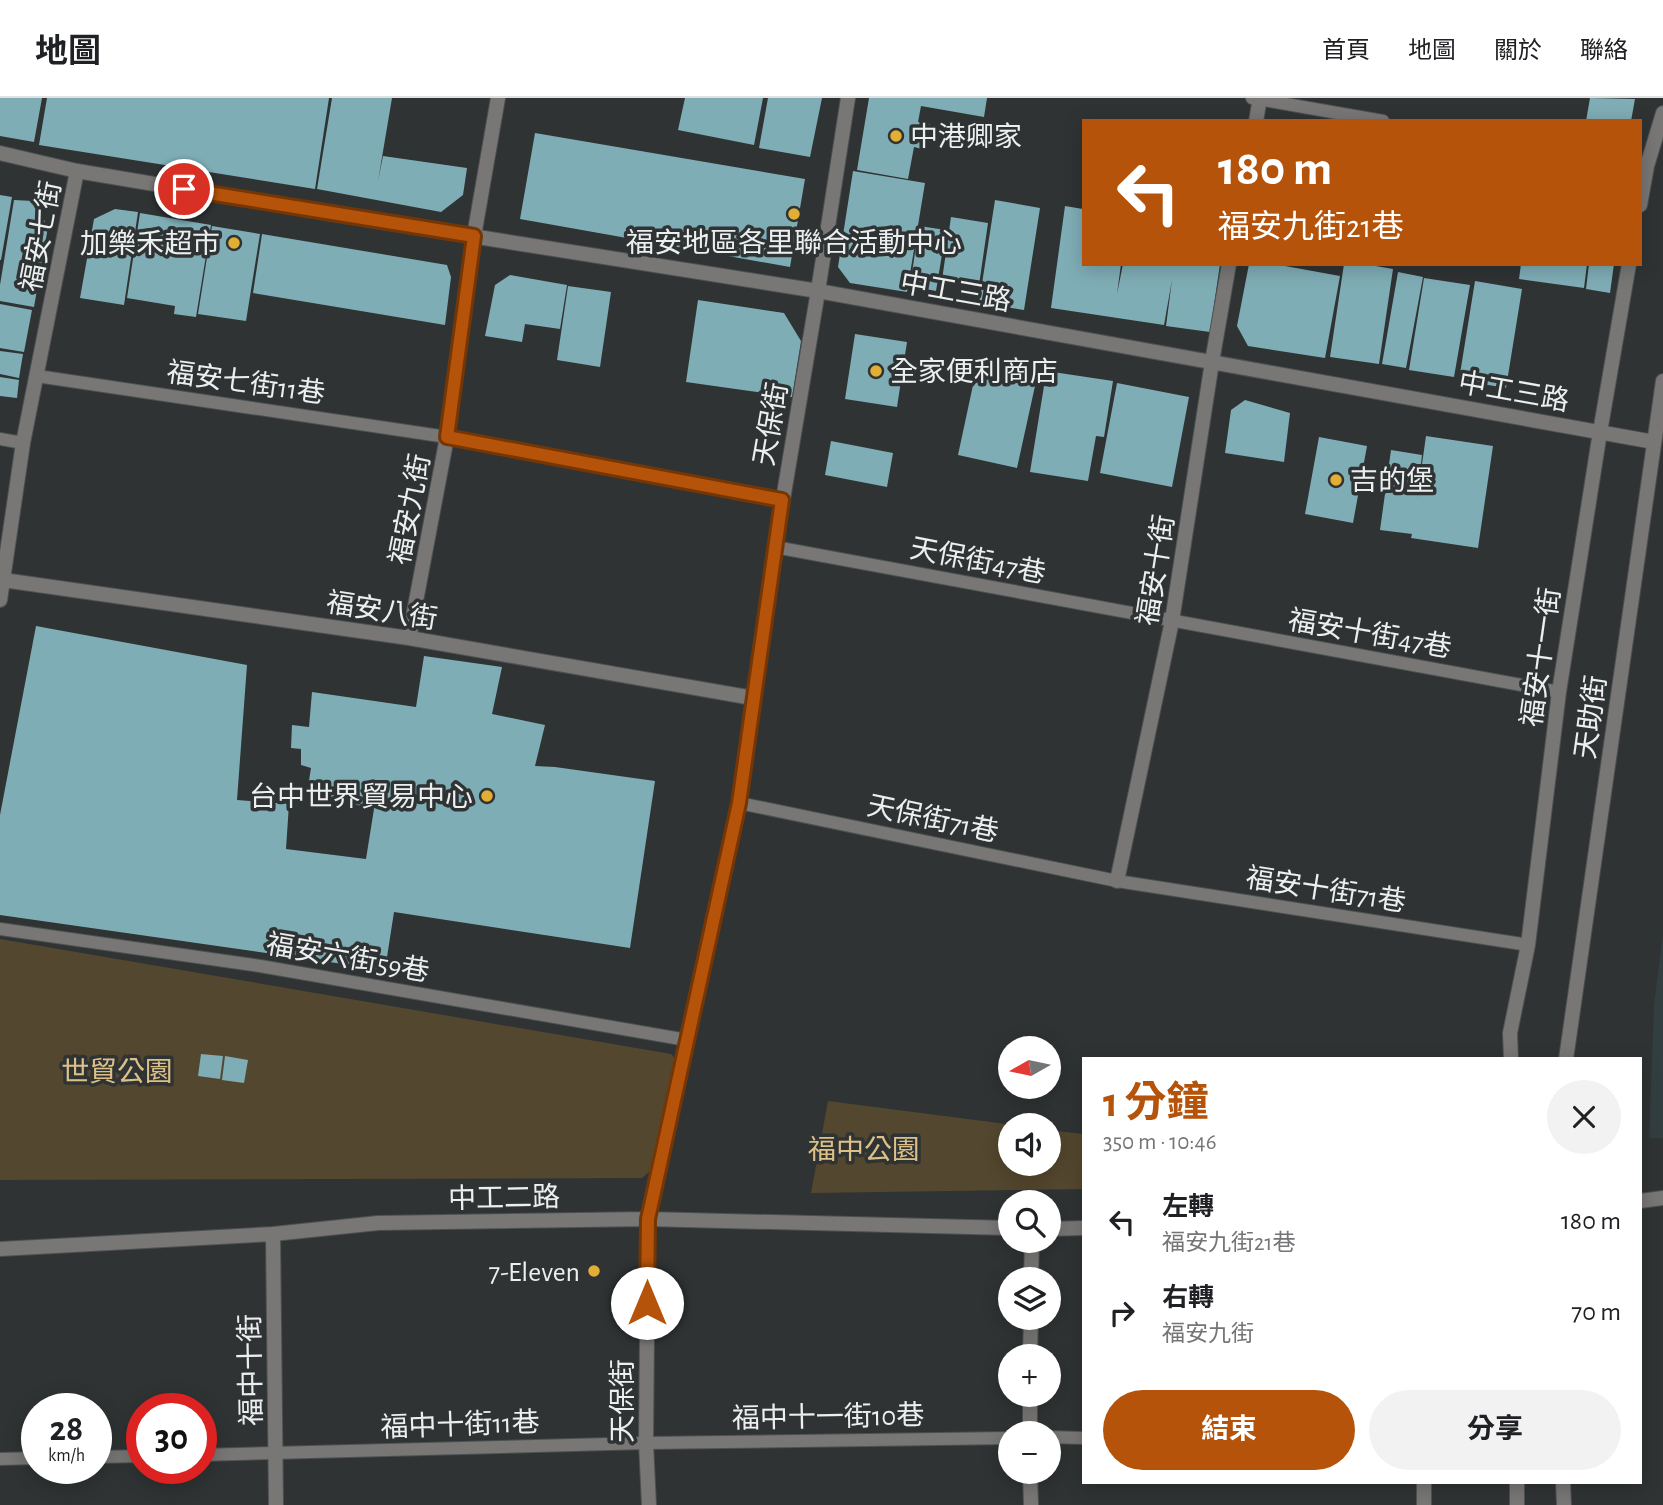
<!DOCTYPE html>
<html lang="zh-TW">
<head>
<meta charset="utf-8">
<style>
  :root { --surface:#fff; --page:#f2f2f2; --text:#202124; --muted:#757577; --line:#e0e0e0; --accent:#b45309 }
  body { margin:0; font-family:"Alegreya Sans","Noto Sans TC",sans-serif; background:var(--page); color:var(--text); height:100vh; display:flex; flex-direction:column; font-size:26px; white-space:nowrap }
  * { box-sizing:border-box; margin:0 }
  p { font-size:23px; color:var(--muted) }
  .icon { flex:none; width:38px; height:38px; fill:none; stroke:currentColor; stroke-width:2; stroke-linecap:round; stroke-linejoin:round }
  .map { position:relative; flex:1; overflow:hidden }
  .sheet { position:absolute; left:1082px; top:959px; width:560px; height:427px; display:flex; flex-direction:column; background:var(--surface); border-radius:0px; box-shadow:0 4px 18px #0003 }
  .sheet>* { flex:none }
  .banner { position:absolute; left:1082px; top:21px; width:560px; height:147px; border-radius:0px; box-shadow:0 4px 18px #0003; background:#b45309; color:#fff; overflow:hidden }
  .needle { width:46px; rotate:261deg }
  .fabs { position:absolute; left:998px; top:938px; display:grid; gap:14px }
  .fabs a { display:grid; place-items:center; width:63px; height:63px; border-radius:50%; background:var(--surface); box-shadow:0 4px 18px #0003; font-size:35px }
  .speed { position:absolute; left:21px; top:1295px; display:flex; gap:14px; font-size:35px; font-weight:700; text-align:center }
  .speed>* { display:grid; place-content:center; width:91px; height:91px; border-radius:50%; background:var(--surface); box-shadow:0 4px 18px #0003; line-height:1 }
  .speed small { font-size:18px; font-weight:400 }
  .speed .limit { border:10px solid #d22; background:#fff; color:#111 }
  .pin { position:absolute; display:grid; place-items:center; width:60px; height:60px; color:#fff; margin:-30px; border:4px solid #fff; border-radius:50%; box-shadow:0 2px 7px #0007 }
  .me { position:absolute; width:77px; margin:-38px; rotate:0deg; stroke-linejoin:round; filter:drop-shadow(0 0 5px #0008) }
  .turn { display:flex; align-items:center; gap:24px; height:147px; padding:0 21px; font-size:32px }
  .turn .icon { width:91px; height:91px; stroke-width:2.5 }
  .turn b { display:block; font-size:49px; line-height:60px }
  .round { display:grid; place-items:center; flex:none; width:74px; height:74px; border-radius:37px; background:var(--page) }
  .overview { display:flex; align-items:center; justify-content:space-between; height:119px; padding:0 21px }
  h1 { font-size:42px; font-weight:700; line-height:52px; color:var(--accent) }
  .action { display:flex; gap:14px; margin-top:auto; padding:14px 21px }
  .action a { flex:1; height:80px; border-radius:42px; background:var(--accent); color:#fff; font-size:28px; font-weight:700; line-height:80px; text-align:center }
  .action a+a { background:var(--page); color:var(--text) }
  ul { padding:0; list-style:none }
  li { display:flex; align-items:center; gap:21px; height:91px; padding:0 21px }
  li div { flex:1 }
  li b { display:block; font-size:26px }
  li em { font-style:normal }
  header { display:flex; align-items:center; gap:42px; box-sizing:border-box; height:98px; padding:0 35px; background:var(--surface); border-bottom:2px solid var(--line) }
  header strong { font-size:33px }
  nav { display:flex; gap:38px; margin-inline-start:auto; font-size:24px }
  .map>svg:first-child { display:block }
</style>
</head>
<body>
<header>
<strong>地圖</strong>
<nav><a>首頁</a><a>地圖</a><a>關於</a><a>聯絡</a></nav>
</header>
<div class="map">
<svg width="1663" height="1407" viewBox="0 0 1663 1407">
  <rect width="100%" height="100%" fill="#2f3334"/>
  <path fill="#323e40" d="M 1663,835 L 1663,1040 L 1649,1040 L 1654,907 Z"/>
  <path fill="#54472f" d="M 0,841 L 671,956 L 682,969 L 662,1063 L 642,1080 L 0,1082 Z
    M 828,1003 L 1014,1027 L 1010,1027 L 1010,1066 L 1048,1066 L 1048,1032 L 1083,1036 L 1083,1091 L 811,1095 Z"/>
  <path fill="#7fadb6" d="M 0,0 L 42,0 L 34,44 L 0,38 Z
    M 47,0 L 329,0 L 315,91 L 39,47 Z
    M 332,0 L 392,0 L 378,83 L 383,58 L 467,70 L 463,97 L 441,114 L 317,91 Z
    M 685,0 L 763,0 L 754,47 L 678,32 Z
    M 768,0 L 822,0 L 810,59 L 759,50 Z
    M 869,0 L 987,0 L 984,19 L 921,8 L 918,24 L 930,26 L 926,52 L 914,49 L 908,81 L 857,72 Z
    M 1590,0 L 1635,1 L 1631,23 L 1586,23 Z
    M 535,35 L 805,81 L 790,169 L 520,121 Z
    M 853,73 L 925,85 L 907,194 L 850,185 L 838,169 Z
    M 0,97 L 12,99 L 1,162 L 0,162 Z
    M 14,102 L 33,103 L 48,129 L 34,209 L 0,203 L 0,187 Z
    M 995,102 L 1040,110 L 1024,212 L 979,205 Z
    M 1065,108 L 1083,111 L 1083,166 L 1121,166 L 1117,196 L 1123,166 L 1220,166 L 1210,234 L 1166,228 L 1172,182 L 1164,227 L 1051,210 Z
    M 115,111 L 138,114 L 124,207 L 80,200 L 94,121 Z
    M 140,115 L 211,127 L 196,219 L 174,216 L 175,208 L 127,200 Z
    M 951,119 L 988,125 L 979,187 L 942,182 Z
    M 212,128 L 260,136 L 246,223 L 198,216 Z
    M 919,128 L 946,132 L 936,193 L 910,188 Z
    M 262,136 L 447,167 L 451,179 L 445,227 L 253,195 Z
    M 1249,166 L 1274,166 L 1340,178 L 1325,260 L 1248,248 L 1237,228 Z
    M 1344,166 L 1364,166 L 1393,171 L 1379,266 L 1330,259 Z
    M 1521,166 L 1587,166 L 1584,190 L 1519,181 Z
    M 1589,166 L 1614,166 L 1610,195 L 1586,191 Z
    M 1398,174 L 1423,179 L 1406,270 L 1382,266 Z
    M 510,177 L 567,187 L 560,231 L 525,226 L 522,244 L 485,238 L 495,187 Z
    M 1424,180 L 1470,187 L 1454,279 L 1409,272 Z
    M 1475,183 L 1522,191 L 1506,290 L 1459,282 Z
    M 568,188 L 611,194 L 600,269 L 557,262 Z
    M 698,202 L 784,215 L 801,243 L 792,299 L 686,284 Z
    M 0,206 L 32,212 L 24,254 L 0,250 Z
    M 855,236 L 907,244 L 897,309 L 845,301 Z
    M 0,253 L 23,256 L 19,280 L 0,276 Z
    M 979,259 L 1031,270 L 1028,286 L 1035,288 L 1017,370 L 958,357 Z
    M 1053,274 L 1113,283 L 1104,339 L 1096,338 L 1088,383 L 1030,374 L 1044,288 L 1051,289 Z
    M 0,279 L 19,282 L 17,300 L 0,298 Z
    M 1117,285 L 1189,299 L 1172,389 L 1100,375 Z
    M 1245,302 L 1290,315 L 1284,364 L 1225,355 L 1231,312 Z
    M 1426,338 L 1493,348 L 1478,450 L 1411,440 L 1412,436 L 1380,432 L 1391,352 L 1422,357 L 1417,401 Z
    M 1319,339 L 1367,348 L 1353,425 L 1305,416 Z
    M 831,343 L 893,355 L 887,389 L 825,377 Z
    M 36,528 L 247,567 L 237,702 L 289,706 L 286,751 L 366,761 L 374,711 L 307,695 L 311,670 L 301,667 L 301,651 L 291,650 L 292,627 L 309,629 L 312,594 L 416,609 L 424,558 L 502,569 L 492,616 L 545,627 L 535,668 L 555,669 L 655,683 L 630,850 L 394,814 L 385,872 L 0,817 L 0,717 Z
    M 201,956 L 223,958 L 220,981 L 198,978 Z
    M 225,958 L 248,962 L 244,985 L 222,982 Z"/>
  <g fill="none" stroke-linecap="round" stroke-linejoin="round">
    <g stroke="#4d5152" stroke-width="14">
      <path id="service" d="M 1252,0 L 1383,23
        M 37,278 L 447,339 L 782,402
        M 0,341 L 23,345
        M 775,449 L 1559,594
        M 739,705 L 1117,783 L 1528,847
        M 0,831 L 260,868 L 687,942
        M 1048,1339 L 1083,1340
        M 201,1357 L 646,1345 L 1010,1340
        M 96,1359 L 142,1358
        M 0,1361 L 37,1360"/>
    </g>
    <g stroke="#4d5152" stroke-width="16">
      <path id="minor" d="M 1256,23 L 1260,0
        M 0,55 L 77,73 L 345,118 L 818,193 L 1654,344
        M 3,482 L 409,540 L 753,600
        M 0,502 L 23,345 L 77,73
        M 409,540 L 447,339 L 474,138 L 498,0
        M 1117,783 L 1172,523 L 1212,264 L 1229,166
        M 1640,1103 L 1663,1100
        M 1048,1131 L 1083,1130
        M 273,1136 L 276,1407
        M 0,1151 L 273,1136 L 378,1125 L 648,1121 L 1010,1130
        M 1031,1181 L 1032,1143
        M 1030,1258 L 1031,1220
        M 1030,1335 L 1030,1297
        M 1030,1374 L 1031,1407
        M 649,1407 L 646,1345 L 648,1121 L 739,705 L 775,449 L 818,193 L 848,0
        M 1424,1407 L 1424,1384"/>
    </g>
    <g stroke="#4d5152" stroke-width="16">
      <path id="tertiary" d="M 1640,107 L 1647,68 L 1663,15
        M 1511,961 L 1510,935 L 1528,847 L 1559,594 L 1600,334 L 1629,166
        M 1566,961 L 1663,283
        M 1517,1384 L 1517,1407
        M 1563,1384 L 1564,1407"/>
    </g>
    <use href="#service" stroke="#787776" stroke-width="12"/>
    <use href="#minor" stroke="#787776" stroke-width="14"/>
    <use href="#tertiary" stroke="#787776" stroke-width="14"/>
  </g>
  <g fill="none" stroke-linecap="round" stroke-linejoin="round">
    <g stroke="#753606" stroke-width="18">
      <path id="route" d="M 184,91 L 474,138 L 447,339 L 782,402 L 739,705 L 648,1121 L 647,1205"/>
    </g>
    <use href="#route" stroke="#b45309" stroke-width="12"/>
  </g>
  <g fill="#e3ae34" stroke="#2f3334" stroke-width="2.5">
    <circle cx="896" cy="38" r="7"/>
    <circle cx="794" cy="116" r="7"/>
    <circle cx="234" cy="145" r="7"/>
    <circle cx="876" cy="273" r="7"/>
    <circle cx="1336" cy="382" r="7"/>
    <circle cx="487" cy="698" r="7"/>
    <circle cx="594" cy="1173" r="7"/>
  </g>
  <g text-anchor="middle" stroke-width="7" stroke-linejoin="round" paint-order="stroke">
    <g font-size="28" fill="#ecefef" stroke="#2f3334" text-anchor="start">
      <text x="910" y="48">中港卿家</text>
      <text x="794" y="154" text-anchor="middle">福安地區各里聯合活動中心</text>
      <text x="220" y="155" text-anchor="end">加樂禾超市</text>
      <text x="890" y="283">全家便利商店</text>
      <text x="1350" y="392">吉的堡</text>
      <text x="473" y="708" text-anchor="end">台中世界貿易中心</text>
      <text x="580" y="1183" text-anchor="end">7-Eleven</text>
    </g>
    <g font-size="28" fill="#ecefef" stroke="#2f3334">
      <text transform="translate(40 138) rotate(-79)" y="10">福安七街</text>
      <text transform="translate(956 193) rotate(10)" y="10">中工三路</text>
      <text transform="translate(246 284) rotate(8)" y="10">福安七街11巷</text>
      <text transform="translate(1514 293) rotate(10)" y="10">中工三路</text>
      <text transform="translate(770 326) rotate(-80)" y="10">天保街</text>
      <text transform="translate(409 411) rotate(-79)" y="10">福安九街</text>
      <text transform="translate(978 462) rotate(11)" y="10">天保街47巷</text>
      <text transform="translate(1155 472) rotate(-81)" y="10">福安十街</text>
      <text transform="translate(382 512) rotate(9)" y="10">福安八街</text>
      <text transform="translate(1370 535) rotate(10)" y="10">福安十街47巷</text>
      <text transform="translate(1540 559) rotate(-82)" y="10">福安十一街</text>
      <text transform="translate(1590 619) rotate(-82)" y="10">天助街</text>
      <text transform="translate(933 720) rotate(12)" y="10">天保街71巷</text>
      <text transform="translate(1326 791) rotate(9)" y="10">福安十街71巷</text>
      <text transform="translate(348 859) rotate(10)" y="10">福安六街59巷</text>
      <text transform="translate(504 1099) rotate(-1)" y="10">中工二路</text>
      <text transform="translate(250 1272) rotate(-91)" y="10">福中十街</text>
      <text transform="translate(622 1303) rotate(-90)" y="10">天保街</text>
      <text transform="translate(828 1318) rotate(-1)" y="10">福中十一街10巷</text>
      <text transform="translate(460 1326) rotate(-2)" y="10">福中十街11巷</text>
    </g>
    <g font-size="28" fill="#dcc087" stroke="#2f3334">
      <text x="117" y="983">世貿公園</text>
      <text x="864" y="1061">福中公園</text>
    </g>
  </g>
</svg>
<div class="fabs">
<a><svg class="needle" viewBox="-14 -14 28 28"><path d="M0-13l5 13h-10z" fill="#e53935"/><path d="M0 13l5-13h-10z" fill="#757577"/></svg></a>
<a><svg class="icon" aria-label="sound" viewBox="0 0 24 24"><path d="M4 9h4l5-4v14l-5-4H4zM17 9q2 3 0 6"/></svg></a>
<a><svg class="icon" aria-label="search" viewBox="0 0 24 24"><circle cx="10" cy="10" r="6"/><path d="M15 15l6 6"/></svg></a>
<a><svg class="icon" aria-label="layers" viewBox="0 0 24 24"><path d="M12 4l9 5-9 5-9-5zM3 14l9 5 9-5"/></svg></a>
<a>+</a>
<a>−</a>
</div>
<div class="speed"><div>28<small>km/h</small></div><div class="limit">30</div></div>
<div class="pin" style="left:184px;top:91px;background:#d93025"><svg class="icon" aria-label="arrive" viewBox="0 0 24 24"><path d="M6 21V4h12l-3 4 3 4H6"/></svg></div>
<svg class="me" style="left:647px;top:1205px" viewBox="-20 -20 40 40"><circle r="19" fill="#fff"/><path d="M0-13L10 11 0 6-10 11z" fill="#b45309"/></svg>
<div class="banner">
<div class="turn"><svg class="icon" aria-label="left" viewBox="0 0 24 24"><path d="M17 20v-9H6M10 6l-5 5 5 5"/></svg><div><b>180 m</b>福安九街21巷</div></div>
</div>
<section class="sheet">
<div class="overview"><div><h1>1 分鐘</h1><p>350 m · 10:46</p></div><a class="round"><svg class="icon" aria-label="close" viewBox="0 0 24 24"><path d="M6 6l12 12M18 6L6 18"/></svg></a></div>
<ul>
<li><svg class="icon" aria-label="left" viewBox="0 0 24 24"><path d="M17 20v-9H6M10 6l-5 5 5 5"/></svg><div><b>左轉</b><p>福安九街21巷</p></div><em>180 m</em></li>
<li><svg class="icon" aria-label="right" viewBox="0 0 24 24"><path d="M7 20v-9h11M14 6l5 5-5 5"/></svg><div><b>右轉</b><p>福安九街</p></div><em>70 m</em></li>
</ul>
<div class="action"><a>結束</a><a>分享</a></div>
</section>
</div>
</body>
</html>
